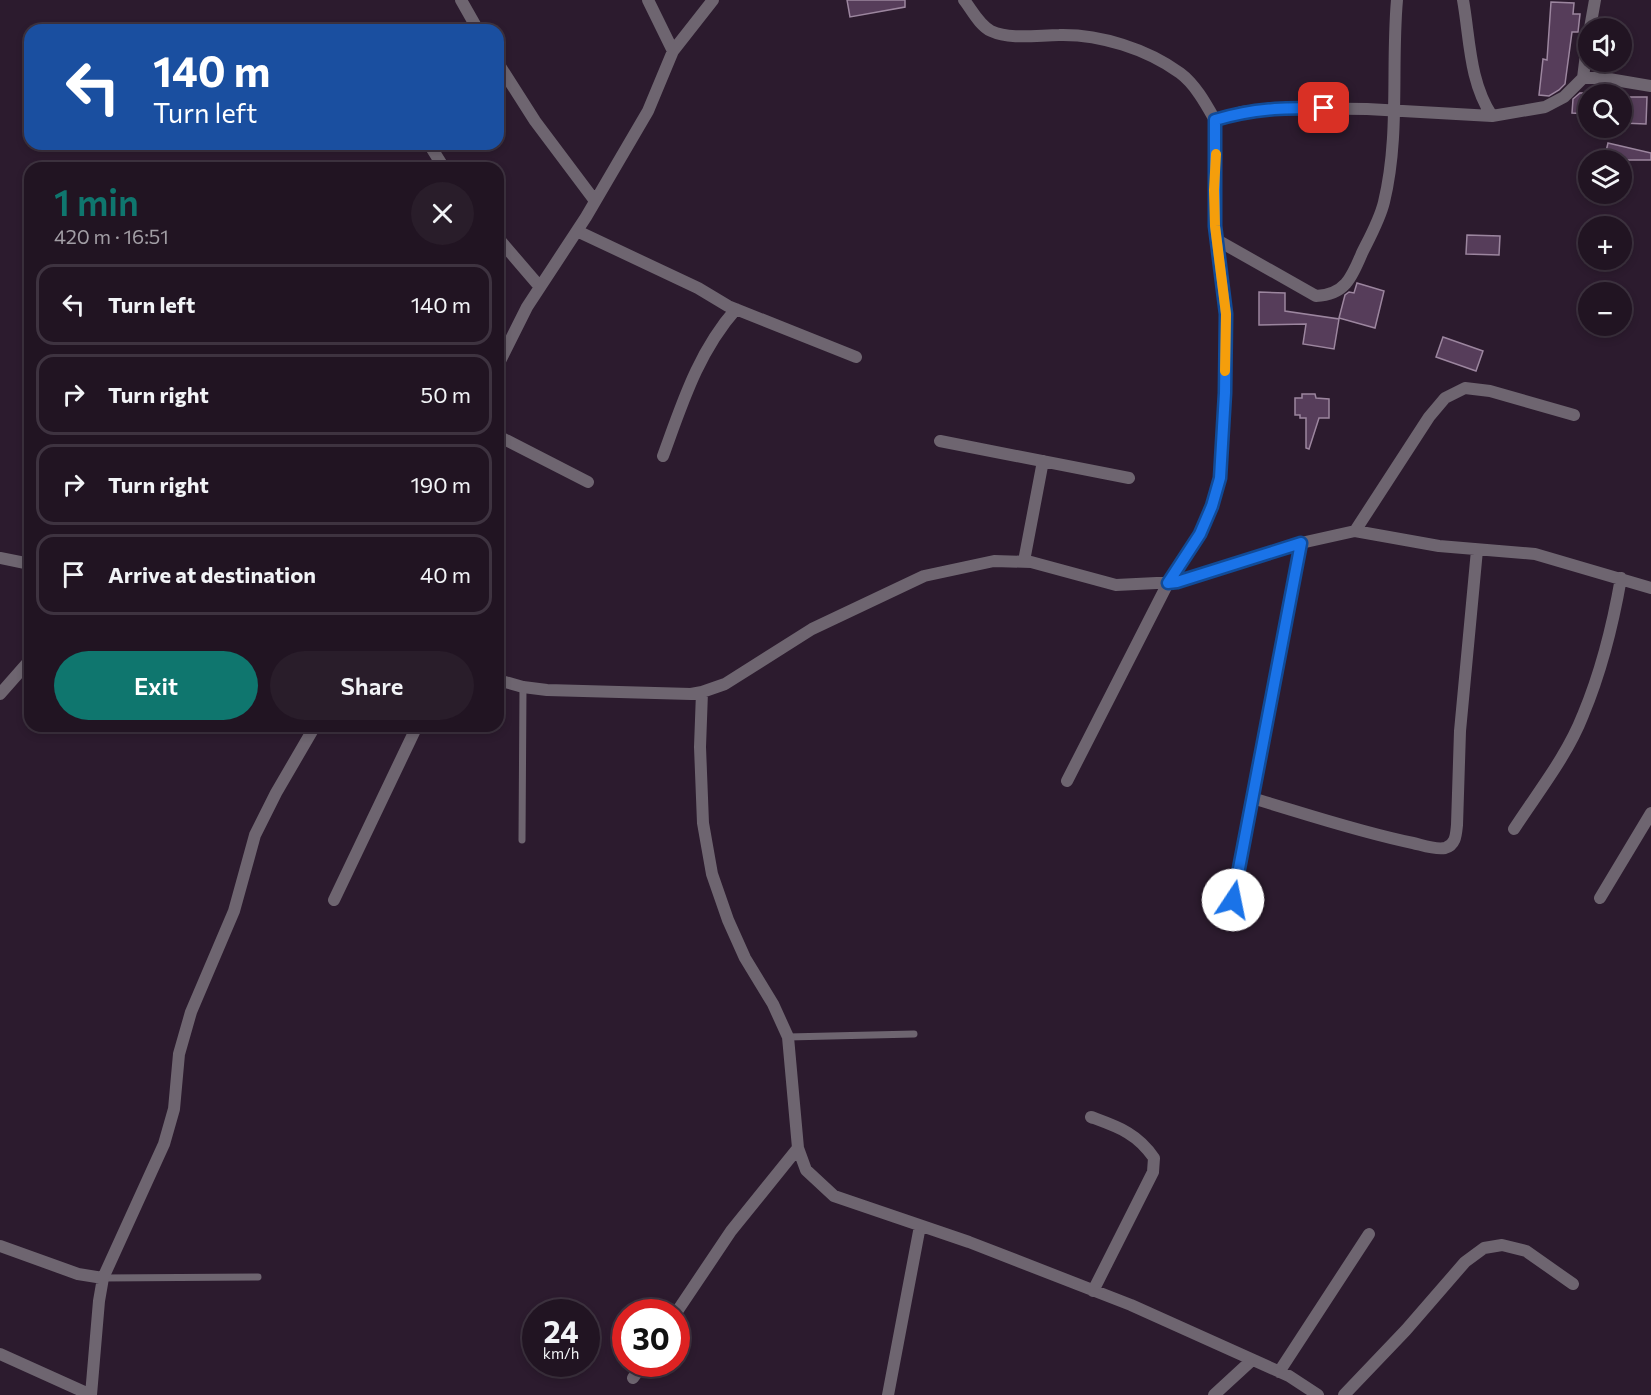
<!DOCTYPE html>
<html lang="en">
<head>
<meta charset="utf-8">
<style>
  :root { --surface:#211422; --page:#291d2a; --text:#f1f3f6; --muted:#a29ea5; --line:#3e3340; --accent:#0f766e }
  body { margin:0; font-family:Commissioner,sans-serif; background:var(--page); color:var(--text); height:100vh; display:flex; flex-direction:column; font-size:22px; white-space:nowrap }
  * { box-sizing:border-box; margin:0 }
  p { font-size:20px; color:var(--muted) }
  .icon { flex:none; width:33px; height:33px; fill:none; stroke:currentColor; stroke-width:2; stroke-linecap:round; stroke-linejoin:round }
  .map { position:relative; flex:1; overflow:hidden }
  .drawer { position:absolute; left:24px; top:162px; width:480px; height:570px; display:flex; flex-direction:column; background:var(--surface); border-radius:18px; box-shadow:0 3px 9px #0003,0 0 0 2px var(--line) }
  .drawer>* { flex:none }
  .top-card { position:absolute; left:24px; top:24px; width:480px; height:126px; border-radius:18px; box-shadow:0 3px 9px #0003,0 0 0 2px var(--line); background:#1a4fa0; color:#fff; overflow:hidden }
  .tools { position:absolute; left:1578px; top:18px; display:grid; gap:12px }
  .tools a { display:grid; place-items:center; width:54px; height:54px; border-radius:50%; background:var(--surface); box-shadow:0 3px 9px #0003,0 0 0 2px var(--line); font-size:30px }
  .speed { position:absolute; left:522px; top:1299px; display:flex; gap:12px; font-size:30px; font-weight:700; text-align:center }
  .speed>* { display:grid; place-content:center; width:78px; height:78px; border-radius:50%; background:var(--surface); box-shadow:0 3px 9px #0003,0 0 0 2px var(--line); line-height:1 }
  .speed small { font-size:15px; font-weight:400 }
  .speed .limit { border:9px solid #d22; background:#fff; color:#111 }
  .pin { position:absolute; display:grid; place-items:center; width:51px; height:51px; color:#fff; margin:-26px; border-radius:12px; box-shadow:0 3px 9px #0006 }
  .me { position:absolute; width:66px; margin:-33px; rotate:11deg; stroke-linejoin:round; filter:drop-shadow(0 0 4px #0008) }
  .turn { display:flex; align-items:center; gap:21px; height:126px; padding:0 30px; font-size:27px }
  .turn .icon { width:78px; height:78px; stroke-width:2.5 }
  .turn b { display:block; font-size:42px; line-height:51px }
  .round { display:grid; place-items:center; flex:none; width:63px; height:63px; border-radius:32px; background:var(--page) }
  .headline { display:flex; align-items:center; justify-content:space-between; height:102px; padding:0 30px }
  h1 { font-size:36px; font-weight:600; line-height:45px; color:var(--accent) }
  .button { display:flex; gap:12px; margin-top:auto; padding:12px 30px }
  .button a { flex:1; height:69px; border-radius:36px; background:var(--accent); color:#fff; font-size:24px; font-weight:600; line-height:69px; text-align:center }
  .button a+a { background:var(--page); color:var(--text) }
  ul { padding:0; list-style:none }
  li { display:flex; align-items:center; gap:18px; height:81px; margin:0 12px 9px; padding:0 18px; border:3px solid var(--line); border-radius:18px }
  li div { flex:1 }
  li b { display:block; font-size:22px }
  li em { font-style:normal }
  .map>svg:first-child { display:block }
</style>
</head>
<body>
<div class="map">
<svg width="1651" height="1395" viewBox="0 0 1651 1395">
  <rect width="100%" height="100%" fill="#2c1b2e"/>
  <path fill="#563d5a" stroke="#9c869f" stroke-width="1.5" d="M 847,0 L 905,0 L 905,7 L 850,17 Z
    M 1551,2 L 1574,3 L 1573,14 L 1580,14 L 1578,32 L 1572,32 L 1565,84 L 1559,90 L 1549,96 L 1539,95 L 1543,59 L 1547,60 Z
    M 1580,93 L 1588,93 L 1588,114 L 1572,113 L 1573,99 Z
    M 1622,97 L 1647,97 L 1646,124 L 1622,123 Z
    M 1608,143 L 1651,153 L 1651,160 L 1604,160 Z
    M 1467,235 L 1500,236 L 1499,255 L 1466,254 Z
    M 1357,283 L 1384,291 L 1375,328 L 1339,318 L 1345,295 L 1349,292 L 1354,293 Z
    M 1259,292 L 1285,293 L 1285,311 L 1339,319 L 1334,349 L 1303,344 L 1306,324 L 1259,325 Z
    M 1443,337 L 1483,351 L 1476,371 L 1436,357 Z
    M 1302,394 L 1315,394 L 1316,398 L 1329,399 L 1329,418 L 1319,418 L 1309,449 L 1306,448 L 1306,418 L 1300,418 L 1300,415 L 1295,415 L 1295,398 L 1302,398 Z"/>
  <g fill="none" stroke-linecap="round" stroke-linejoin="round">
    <path stroke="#6e6570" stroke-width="7" d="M 522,840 L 523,687
      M 788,1037 L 914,1034
      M 103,1278 L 258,1277"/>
    <path stroke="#6e6570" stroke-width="12" d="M 461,0 L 478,30
      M 648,0 L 673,51
      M 964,0 C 972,10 979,25 991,31 C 1010,40 1039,35 1059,35 C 1100,34 1147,49 1180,73 C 1195,84 1206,104 1215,120
      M 1463,0 C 1470,39 1469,81 1492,116 L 1545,107 L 1564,97 L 1583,78
      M 1590,28 L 1595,0
      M 1588,38 L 1583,78 L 1603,78 L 1651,86
      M 498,63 L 535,121 L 595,201
      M 429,144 L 444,168
      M 577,231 L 698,288 L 728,306 L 856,357
      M 498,238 L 540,287
      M 1217,240 L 1316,296 C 1345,295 1352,277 1362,253 C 1370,237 1380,219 1384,202 C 1400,136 1391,67 1397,0
      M 498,365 L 527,307 L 586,217 L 648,111 L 673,51 L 713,0
      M 498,436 L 588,482
      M 940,441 L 1129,478
      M 663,456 C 682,404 698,352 736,309
      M 1355,531 L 1429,417 L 1445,398 L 1465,388 L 1490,391 L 1574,415
      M 0,558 L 30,564
      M 1024,561 L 1043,461
      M 498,680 L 523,687 L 547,690 L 691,694 L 702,692 L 725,684 L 812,629 L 924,576 L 994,561 L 1031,562 L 1116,585 L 1177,582 L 1301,543 L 1355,531 L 1439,546 L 1535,554 L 1651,588
      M 702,692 L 700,747 L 703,823 L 712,874 L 728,920 L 745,958 L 773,1004 L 788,1037 L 798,1148 L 806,1170 L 834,1196 L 969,1242 L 1131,1305 L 1289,1376 L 1318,1395
      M 0,694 L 30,660
      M 1067,781 L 1168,583 L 1200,534 L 1212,506 L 1220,478 L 1225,393 L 1226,314 L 1215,226 L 1215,120 L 1242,112 L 1274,108 L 1367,109 L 1492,116
      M 1252,798 C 1306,814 1359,832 1413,843 C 1422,845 1435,850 1445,848 C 1456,845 1456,834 1457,825 L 1460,731 L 1477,550
      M 1514,829 C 1538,792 1567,756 1583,715 C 1601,672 1613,624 1621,578
      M 1600,898 L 1651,813
      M 334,900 L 417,726
      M 1233,900 L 1301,543
      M 1091,1117 C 1118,1127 1137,1133 1154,1158 L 1153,1172 L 1093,1291
      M 0,1246 L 78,1274 L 103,1278
      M 676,1313 L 731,1231 L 798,1148
      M 0,1354 L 91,1395
      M 1279,1372 L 1369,1234
      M 633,1378 L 643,1364
      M 91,1395 L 99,1301 L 103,1278 L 164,1144 L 174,1109 L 179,1054 L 191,1012 L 234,911 L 255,835 L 276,793 L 315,726
      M 888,1395 L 920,1226
      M 1214,1395 L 1252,1360
      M 1344,1395 L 1406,1330 L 1465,1262 L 1484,1248 L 1502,1245 L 1526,1251 L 1573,1284"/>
  </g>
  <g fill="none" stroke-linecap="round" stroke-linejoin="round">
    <g stroke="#114b97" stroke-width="15">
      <path id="route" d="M 1233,900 L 1301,543 L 1177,582 L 1168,583 L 1200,534 L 1212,506 L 1220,478 L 1225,393 L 1226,314 L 1215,226 L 1215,120 C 1255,108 1283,108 1324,108"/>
    </g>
    <use href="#route" stroke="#1a73e8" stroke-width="10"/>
    <path stroke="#f59e0b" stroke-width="10" d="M 1216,154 L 1214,190 L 1215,226 L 1226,314 L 1225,371"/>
  </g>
</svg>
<div class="tools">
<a><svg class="icon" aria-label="sound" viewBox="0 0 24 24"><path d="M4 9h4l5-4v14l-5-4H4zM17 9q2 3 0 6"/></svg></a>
<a><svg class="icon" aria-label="search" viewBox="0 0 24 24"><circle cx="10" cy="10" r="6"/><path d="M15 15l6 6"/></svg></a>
<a><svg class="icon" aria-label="layers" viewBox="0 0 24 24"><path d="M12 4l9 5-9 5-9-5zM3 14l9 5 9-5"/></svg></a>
<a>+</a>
<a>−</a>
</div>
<div class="speed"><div>24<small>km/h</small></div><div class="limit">30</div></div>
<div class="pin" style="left:1324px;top:108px;background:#d93025"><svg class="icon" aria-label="arrive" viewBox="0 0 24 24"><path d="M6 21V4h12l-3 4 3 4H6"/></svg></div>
<svg class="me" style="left:1233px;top:900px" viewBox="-20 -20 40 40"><circle r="19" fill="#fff"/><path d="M0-13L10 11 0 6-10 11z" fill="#1a73e8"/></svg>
<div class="top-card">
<div class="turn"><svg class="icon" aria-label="left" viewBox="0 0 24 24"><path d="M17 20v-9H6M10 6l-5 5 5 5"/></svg><div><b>140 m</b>Turn left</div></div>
</div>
<section class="drawer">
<div class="headline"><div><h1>1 min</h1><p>420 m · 16:51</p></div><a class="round"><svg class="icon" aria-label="close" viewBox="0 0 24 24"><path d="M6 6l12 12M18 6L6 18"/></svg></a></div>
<ul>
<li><svg class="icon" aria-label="left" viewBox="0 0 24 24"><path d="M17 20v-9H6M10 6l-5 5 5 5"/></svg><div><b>Turn left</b></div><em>140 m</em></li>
<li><svg class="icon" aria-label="right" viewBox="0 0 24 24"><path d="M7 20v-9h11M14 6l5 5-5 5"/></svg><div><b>Turn right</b></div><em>50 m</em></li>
<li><svg class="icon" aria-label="right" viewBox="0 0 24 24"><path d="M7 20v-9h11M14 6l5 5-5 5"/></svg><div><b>Turn right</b></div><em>190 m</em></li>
<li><svg class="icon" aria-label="arrive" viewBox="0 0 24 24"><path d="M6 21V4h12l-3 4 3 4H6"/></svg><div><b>Arrive at destination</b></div><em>40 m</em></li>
</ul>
<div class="button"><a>Exit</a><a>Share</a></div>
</section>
</div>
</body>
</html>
